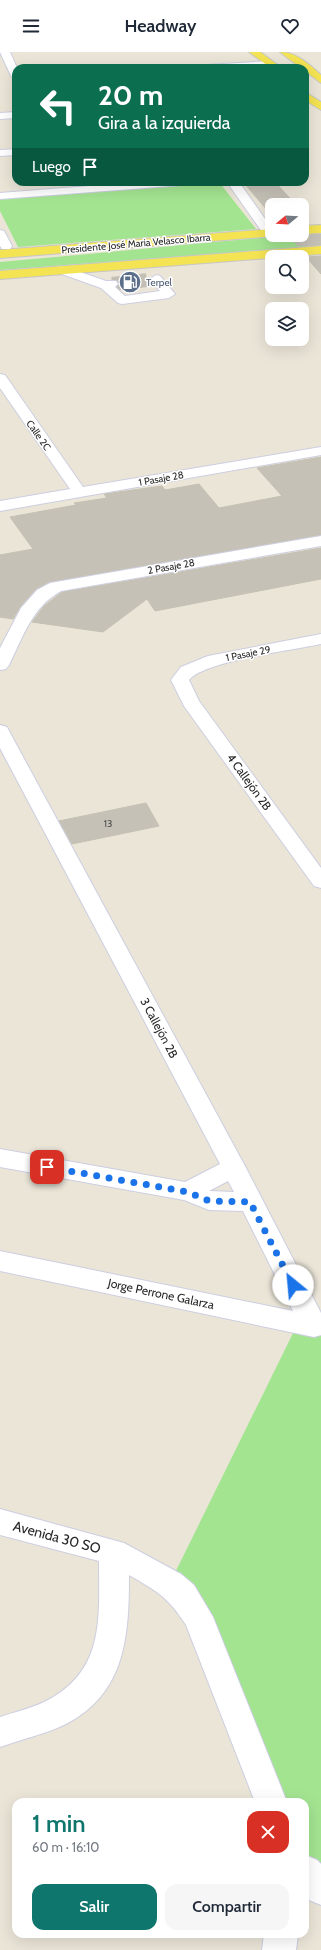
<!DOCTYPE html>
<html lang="es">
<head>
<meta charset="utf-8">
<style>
  :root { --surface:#fff; --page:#f6f6f7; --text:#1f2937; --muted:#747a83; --accent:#0f766e }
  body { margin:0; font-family:Cabin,sans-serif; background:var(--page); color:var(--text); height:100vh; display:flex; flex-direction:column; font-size:15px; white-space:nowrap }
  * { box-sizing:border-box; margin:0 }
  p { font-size:13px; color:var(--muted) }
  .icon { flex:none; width:22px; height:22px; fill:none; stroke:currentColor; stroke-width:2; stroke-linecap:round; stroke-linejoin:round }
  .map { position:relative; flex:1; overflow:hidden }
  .side { position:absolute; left:12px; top:1746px; width:297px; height:140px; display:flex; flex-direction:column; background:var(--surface); border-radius:12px; box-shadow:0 4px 16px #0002 }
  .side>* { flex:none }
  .top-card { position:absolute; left:12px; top:12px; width:297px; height:122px; border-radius:12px; box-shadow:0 4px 16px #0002; background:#0b6e4f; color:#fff; overflow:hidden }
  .needle { width:26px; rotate:252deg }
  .fabs { position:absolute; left:265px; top:146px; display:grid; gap:8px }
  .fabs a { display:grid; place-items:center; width:44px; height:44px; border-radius:8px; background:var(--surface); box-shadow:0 4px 16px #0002; font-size:20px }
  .pin { position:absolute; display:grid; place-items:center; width:34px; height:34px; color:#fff; margin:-17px; border-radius:8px; box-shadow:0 2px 6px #0006 }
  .me { position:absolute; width:44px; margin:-22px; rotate:332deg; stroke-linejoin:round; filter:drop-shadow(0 0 3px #0008) }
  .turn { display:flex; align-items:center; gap:14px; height:84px; padding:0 20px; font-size:18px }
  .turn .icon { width:52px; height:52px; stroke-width:2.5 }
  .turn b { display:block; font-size:28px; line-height:34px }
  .then { display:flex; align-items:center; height:38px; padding:0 20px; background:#0003; gap:8px; font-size:15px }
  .round { display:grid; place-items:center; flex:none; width:42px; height:42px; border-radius:12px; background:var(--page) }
  .overview { display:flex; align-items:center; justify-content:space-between; height:68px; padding:0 20px }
  h1 { font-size:24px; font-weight:600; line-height:30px; color:var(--accent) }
  .primary-button { display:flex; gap:8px; margin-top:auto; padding:8px 20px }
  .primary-button a { flex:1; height:46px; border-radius:12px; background:var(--accent); color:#fff; font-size:16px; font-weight:600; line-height:46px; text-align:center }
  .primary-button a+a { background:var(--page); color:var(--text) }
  header { display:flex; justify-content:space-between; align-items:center; height:52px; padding:0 20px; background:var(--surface); font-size:18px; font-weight:600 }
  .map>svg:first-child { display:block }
</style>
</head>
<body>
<header><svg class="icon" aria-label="menu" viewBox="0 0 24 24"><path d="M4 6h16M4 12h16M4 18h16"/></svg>Headway<svg class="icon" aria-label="heart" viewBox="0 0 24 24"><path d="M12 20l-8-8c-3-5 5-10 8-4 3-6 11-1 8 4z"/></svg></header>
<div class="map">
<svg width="321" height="1898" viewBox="0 0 321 1898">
  <rect width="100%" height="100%" fill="#eae5d7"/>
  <path fill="#a3e491" d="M 219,130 L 256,177 L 18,195 L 0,159 L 0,147 Z
    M 321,181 L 321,194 L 0,218 L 0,210 C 107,201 214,189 321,181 Z
    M 321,1264 L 321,1825 L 305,1815 L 305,1750 L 271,1750 L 170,1531 L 298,1271 Z"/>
  <path fill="#c5c1b7" stroke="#c5c1b1" d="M 275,130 L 296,153 L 272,153 L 272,164 L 245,132 Z
    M 321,182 L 321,193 L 298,194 L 288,183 Z
    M 321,204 L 321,222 L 306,205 Z
    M 321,405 L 321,483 L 50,530 L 36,537 L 20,555 L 13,567 L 0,565 L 0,503 L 33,497 L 10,465 L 76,453 L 74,451 L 107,446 L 104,442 L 162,434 L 165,438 L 199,432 L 219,456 L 282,444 L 257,416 Z
    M 321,496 L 321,527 L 155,559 L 147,547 L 103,580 L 32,570 L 44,554 L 62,540 Z
    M 146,751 L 159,774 L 72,792 L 59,769 Z"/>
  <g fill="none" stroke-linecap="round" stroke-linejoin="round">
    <path stroke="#c3bfb4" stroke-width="14" stroke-dasharray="14 7" stroke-linecap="butt" d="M 112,232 L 148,228"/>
    <g stroke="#cdcee1" stroke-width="2">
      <path id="minor" d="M 0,0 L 10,0 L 17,16 L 16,27 L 11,24 Z
        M 271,9 L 276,12 L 274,14 L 201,16 L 206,13 Z
        M 16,60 L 16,66 L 0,67 L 0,61 Z
        M 16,97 L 16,103 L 0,104 L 0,98 Z
        M 140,130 L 190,130 L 184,133 L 0,147 L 0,141 Z
        M 227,130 L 239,130 L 272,177 L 273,184 L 265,184 Z
        M 0,178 L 4,179 L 12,194 L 10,197 L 2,197 L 0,194 Z
        M 63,214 L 106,229 L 116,229 L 118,232 L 115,235 L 125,244 L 160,239 L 150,227 L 156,223 L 160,224 L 175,242 L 169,246 L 122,252 L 118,251 L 101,236 L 59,221 L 57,218 L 59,215 Z
        M 0,322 L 5,323 L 83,435 L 321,395 L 321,403 L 0,459 L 0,449 L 70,437 L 0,336 Z
        M 321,484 L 321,494 L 61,539 C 32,555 23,585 9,613 L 6,617 L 0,618 L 0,596 L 21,556 L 37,538 L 50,531 Z
        M 321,582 L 321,592 C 294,598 204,609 189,628 L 199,649 L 321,816 L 321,836 L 314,834 L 184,654 L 171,628 L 181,615 L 208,604 Z
        M 0,673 L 7,675 L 9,679 L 246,1116 L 321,1261 L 321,1283 L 314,1285 L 0,1219 L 0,1199 L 293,1259 L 243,1159 L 209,1158 L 184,1148 L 0,1115 L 0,1097 L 185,1130 L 220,1112 L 0,696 ZM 228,1129 L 234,1140 L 209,1139 Z
        M 0,1457 L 124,1491 L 181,1522 L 194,1533 L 213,1565 L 287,1750 L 255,1750 L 186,1573 C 167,1544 158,1540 129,1523 C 129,1583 126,1641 66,1672 C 46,1682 22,1687 0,1695 L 0,1665 C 14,1660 30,1657 44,1650 C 105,1620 99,1568 99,1509 L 0,1483 Z
        M 305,1803 L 317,1808 L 321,1812 L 321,1853 L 309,1848 L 305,1844 Z
        M 264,1882 L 298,1882 L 296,1898 L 262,1898 Z"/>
    </g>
    <g stroke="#c7c7c7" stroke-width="2">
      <path id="major" d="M 249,0 L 260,0 L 282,16 L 271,16 Z
        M 280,0 C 296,0 309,12 321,23 L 321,31 L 305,19 L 305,16 L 301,16 Z
        M 305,40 L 321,50 L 321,58 L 305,48 Z
        M 321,173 L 321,181 L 302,182 L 302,174 Z
        M 272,177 L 272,183 L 276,184 L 0,206 L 0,198 Z
        M 321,194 L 321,202 L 0,227 L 0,219 Z"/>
    </g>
    <use href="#minor" fill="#fff" fill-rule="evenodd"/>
    <use href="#major" fill="#f4e352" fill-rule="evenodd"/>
  </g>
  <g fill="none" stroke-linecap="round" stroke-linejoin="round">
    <path stroke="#1a73e8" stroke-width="7" stroke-dasharray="0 12.6" d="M 47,1115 L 188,1140 L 209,1149 L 250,1150 L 293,1233"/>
  </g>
  <defs>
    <g id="fuel-disc" transform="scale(1.15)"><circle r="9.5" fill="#5c6f8a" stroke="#fff"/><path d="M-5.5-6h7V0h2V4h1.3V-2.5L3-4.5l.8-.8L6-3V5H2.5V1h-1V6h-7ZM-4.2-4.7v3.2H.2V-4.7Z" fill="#fff"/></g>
  </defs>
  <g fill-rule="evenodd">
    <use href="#fuel-disc" x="130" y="230"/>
  </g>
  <g text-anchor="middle" stroke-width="3" stroke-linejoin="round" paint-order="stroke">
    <g font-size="10" fill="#272727" stroke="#fff">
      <text transform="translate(136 191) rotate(-5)" y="4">Presidente José Maria Velasco Ibarra</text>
      <text transform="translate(39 383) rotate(55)" y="4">Calle 2C</text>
      <text transform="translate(161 426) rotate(-10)" y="4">1 Pasaje 28</text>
      <text transform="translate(171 514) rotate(-10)" y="4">2 Pasaje 28</text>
      <text transform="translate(248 601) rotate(-11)" y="4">1 Pasaje 29</text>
    </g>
    <g font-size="10" fill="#4e5e75" stroke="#fff" text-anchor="start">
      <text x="146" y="234">Terpel</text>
    </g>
    <g font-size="10" fill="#4e4e4b">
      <text x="108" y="775">13</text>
    </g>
    <g font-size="12" fill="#272727" stroke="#fff">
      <text transform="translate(249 730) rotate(54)" y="4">4 Callejón 2B</text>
      <text transform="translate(159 976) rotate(62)" y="4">3 Callejón 2B</text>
      <text transform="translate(161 1242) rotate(12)" y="4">Jorge Perrone Galarza</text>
    </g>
    <g font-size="14" fill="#272727" stroke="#fff">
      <text transform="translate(57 1485) rotate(15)" y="5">Avenida 30 SO</text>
    </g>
  </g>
</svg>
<div class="fabs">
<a><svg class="needle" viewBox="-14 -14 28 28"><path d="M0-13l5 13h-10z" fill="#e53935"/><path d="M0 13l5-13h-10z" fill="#747a83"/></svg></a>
<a><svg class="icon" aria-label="search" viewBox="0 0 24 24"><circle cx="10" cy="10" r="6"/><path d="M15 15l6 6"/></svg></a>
<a><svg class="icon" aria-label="layers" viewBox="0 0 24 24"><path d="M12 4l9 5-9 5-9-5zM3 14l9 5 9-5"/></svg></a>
</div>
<div class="pin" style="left:47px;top:1115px;background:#d93025"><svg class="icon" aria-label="arrive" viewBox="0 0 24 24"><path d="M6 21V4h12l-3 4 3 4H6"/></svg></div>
<svg class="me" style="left:293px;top:1233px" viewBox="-20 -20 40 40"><circle r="19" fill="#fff"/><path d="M0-13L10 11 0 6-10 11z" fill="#1a73e8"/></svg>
<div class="top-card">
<div class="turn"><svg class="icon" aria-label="left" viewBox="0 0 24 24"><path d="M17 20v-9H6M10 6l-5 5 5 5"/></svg><div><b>20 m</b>Gira a la izquierda</div></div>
<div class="then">Luego<svg class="icon" aria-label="arrive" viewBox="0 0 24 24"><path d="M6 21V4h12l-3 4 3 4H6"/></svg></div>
</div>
<section class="side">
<div class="overview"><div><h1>1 min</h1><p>60 m · 16:10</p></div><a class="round" style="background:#d93025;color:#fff"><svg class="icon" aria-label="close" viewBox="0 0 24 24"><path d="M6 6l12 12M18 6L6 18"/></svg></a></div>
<div class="primary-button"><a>Salir</a><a>Compartir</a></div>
</section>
</div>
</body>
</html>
